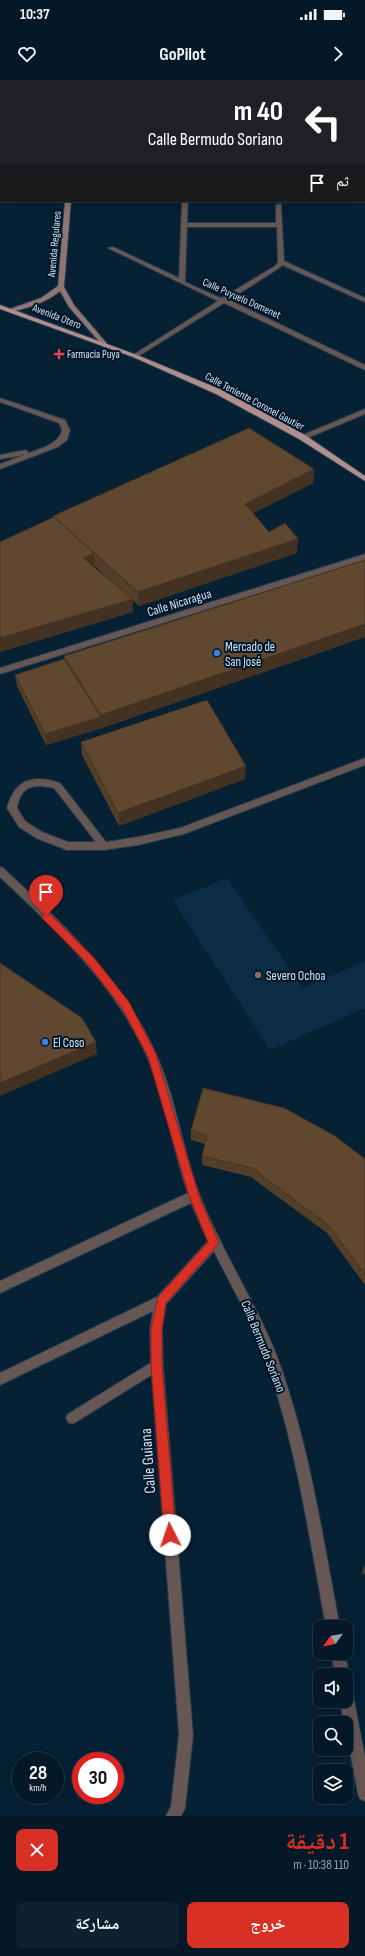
<!DOCTYPE html>
<html lang="ar">
<head>
<meta charset="utf-8">
<style>
  :root { --surface:#041827; --page:#0d212f; --text:#f1f3f6; --muted:#97a0a7; --line:#253744; --accent:#d93025 }
  body { margin:0; font-family:"Sofia Sans Condensed","Noto Naskh Arabic",sans-serif; background:var(--page); color:var(--text); direction:rtl; height:100vh; display:flex; flex-direction:column; font-size:15px; white-space:nowrap }
  * { box-sizing:border-box; margin:0 }
  p { font-size:13px; color:var(--muted) }
  .icon { flex:none; width:22px; height:22px; fill:none; stroke:currentColor; stroke-width:2; stroke-linecap:round; stroke-linejoin:round }
  .map { position:relative; height:1736px; overflow:hidden; direction:ltr }
  .panel { display:flex; flex-direction:column; background:var(--surface); flex:1 }
  .panel>* { flex:none }
  .banner { position:absolute; left:0px; top:0px; width:365px; height:122px; box-shadow:0 4px 16px #0002,0 0 0 1px var(--line); direction:rtl; background:#202124; color:#fff; overflow:hidden }
  .needle { width:26px; rotate:237deg }
  .tools { position:absolute; left:313px; top:1540px; display:grid; gap:8px }
  .tools a { display:grid; place-items:center; width:40px; height:40px; border-radius:8px; background:var(--surface); box-shadow:0 4px 16px #0002,0 0 0 1px var(--line); font-size:20px }
  .speed { position:absolute; left:12px; top:1672px; display:flex; gap:8px; font-size:20px; font-weight:700; text-align:center }
  .speed>* { display:grid; place-content:center; width:52px; height:52px; border-radius:50%; background:var(--surface); box-shadow:0 4px 16px #0002,0 0 0 1px var(--line); line-height:1 }
  .speed small { font-size:10px; font-weight:400 }
  .speed .limit { border:6px solid #d22; background:#fff; color:#111 }
  .pin { position:absolute; display:grid; place-items:center; width:34px; height:34px; color:#fff; margin:-41px -17px; border-radius:50% 50% 50% 0; rotate:-45deg; box-shadow:0 0 4px #0007 }
  .pin .icon { rotate:45deg }
  .me { position:absolute; width:44px; margin:-22px; rotate:356deg; stroke-linejoin:round; filter:drop-shadow(0 0 3px #0008) }
  .turn { display:flex; align-items:center; gap:14px; height:84px; padding:0 16px; font-size:18px }
  .turn .icon { width:52px; height:52px; stroke-width:2.5 }
  .turn b { display:block; font-size:28px; line-height:34px }
  .then { display:flex; align-items:center; height:38px; padding:0 16px; background:#0003; gap:8px; font-size:15px }
  .round { display:grid; place-items:center; flex:none; width:42px; height:42px; border-radius:8px; background:var(--page) }
  .overview { display:flex; align-items:center; justify-content:space-between; height:68px; padding:0 16px }
  h1 { font-size:24px; font-weight:700; line-height:30px; color:var(--accent) }
  .button { display:flex; gap:8px; margin-top:auto; padding:8px 16px }
  .button a { flex:1; height:46px; border-radius:8px; background:var(--accent); color:#fff; font-size:16px; font-weight:700; line-height:46px; text-align:center }
  .button a+a { background:var(--page); color:var(--text) }
  .status { display:flex; justify-content:space-between; align-items:center; height:28px; padding:0 20px; background:var(--surface); direction:ltr }
  .status svg { height:11px; fill:currentColor }
  header { display:flex; justify-content:space-between; align-items:center; height:52px; padding:0 16px; background:var(--surface); font-size:18px; font-weight:700 }
  .map>svg:first-child { display:block }
</style>
</head>
<body>
<div class="status"><b>10:37</b><svg viewBox="0 0 49 12"><path d="M0 12V9h3v3zM5 12V6h3v6zM10 12V3h3v9zM15 12V0h3v12zM26 1h20v11H26zM47 4h2v5h-2z"/></svg></div>
<header><svg class="icon" aria-label="forward" viewBox="0 0 24 24"><path d="M9 5l7 7-7 7"/></svg>GoPilot<svg class="icon" aria-label="heart" viewBox="0 0 24 24"><path d="M12 20l-8-8c-3-5 5-10 8-4 3-6 11-1 8 4z"/></svg></header>
<div class="map">
<svg width="365" height="1736" viewBox="0 0 365 1736">
  <rect width="100%" height="100%" fill="#062034"/>
  <path fill="#0b2c44" d="M 227,798 L 303,908 L 365,881 L 365,928 L 270,970 L 173,820 Z"/>
  <g fill="none" stroke-linecap="round" stroke-linejoin="round">
    <g stroke="#233b4e" stroke-width="2">
      <path id="service" d="M 157,1279 L 161,1281 L 163,1285 L 161,1289 L 76,1342 L 72,1344 L 68,1342 L 66,1338 L 68,1334 Z"/>
    </g>
    <g stroke="#233b4e" stroke-width="2">
      <path id="pedestrian" d="M 364,78 L 365,78 L 365,82 L 364,82 Z"/>
    </g>
    <g stroke="#233b4e" stroke-width="2">
      <path id="minor" d="M 248,0 L 254,0 L 254,1 L 248,1 Z
        M 307,0 L 313,0 L 313,1 L 307,1 Z
        M 0,10 L 1,10 L 1,14 L 0,14 Z
        M 0,98 L 1,98 L 0,110 Z
        M 182,121 L 188,121 L 187,143 L 276,143 L 276,125 L 281,124 L 284,181 L 365,218 L 365,222 L 282,185 L 279,188 L 229,220 L 365,285 L 365,290 L 224,223 L 137,277 L 133,277 L 133,275 L 218,221 L 108,168 L 113,167 L 179,198 ZM 187,147 L 277,147 L 278,182 L 275,186 L 222,218 L 218,217 L 185,202 Z
        M 0,318 L 65,340 L 70,350 L 67,360 L 58,367 L 0,389 L 0,384 L 24,375 L 0,379 L 0,375 L 26,370 L 29,373 C 42,368 59,364 62,350 L 59,343 L 0,322 Z
        M 365,329 L 365,334 L 305,359 L 302,359 L 298,357 Z
        M 365,474 L 365,480 L 0,594 L 0,588 Z
        M 365,678 L 365,685 L 184,754 L 138,765 L 104,770 L 67,770 L 36,758 L 19,747 L 7,728 C 15,699 33,694 60,703 L 106,762 L 138,757 L 180,748 ZM 41,706 L 54,708 L 96,762 L 68,762 L 42,752 L 25,741 L 17,728 C 20,713 25,706 41,706 Z
        M 0,787 L 3,788 C 67,848 134,909 164,994 C 179,1035 185,1080 202,1121 C 223,1173 255,1221 276,1274 C 309,1361 322,1455 340,1547 L 326,1547 C 309,1456 296,1363 264,1275 C 251,1239 231,1206 214,1171 L 166,1224 L 162,1249 L 163,1285 L 193,1655 L 185,1728 L 181,1736 L 166,1736 L 171,1726 L 179,1655 L 151,1285 L 150,1249 L 153,1231 L 0,1305 L 0,1293 L 157,1217 L 208,1161 L 191,1123 L 0,1213 L 0,1201 L 188,1113 C 174,1074 168,1033 154,994 C 125,913 60,854 0,797 Z
        M 331,1573 L 345,1573 L 349,1595 L 347,1600 L 346,1595 L 335,1595 Z
        M 346,1608 L 351,1610 L 353,1615 L 365,1677 L 365,1721 L 360,1719 L 358,1714 L 346,1651 L 346,1643 L 344,1643 L 340,1621 L 346,1621 Z"/>
    </g>
    <g stroke="#233b4e" stroke-width="2">
      <path id="secondary" d="M 79,0 L 85,0 L 85,1 L 79,1 Z
        M 65,121 L 71,121 L 64,207 L 74,225 L 108,265 L 108,267 L 104,267 L 69,227 L 60,211 C 46,223 28,228 10,232 L 7,230 L 41,218 L 58,206 Z"/>
    </g>
    <g stroke="#233b4e" stroke-width="2">
      <path id="primary" d="M 0,225 L 137,275 L 222,310 L 305,355 L 365,396 L 365,401 L 299,359 L 216,314 L 133,277 L 0,229 Z"/>
    </g>
    <use href="#service" fill="#665654" fill-rule="evenodd"/>
    <use href="#pedestrian" fill="#665654" fill-rule="evenodd"/>
    <use href="#minor" fill="#665654" fill-rule="evenodd"/>
    <use href="#secondary" fill="#907573" fill-rule="evenodd"/>
    <use href="#primary" fill="#b08e8b" fill-rule="evenodd"/>
  </g>
  <path fill="#533e29" fill-rule="evenodd" d="M 109,0 L 187,0 L 187,1 L 109,1 Z
    M 314,389 L 313,403 L 253,433 L 269,452 L 297,473 L 139,526 L 133,520 L 133,532 L 0,572 L 53,436 ZM 95,486 L 117,507 L 94,487 Z
    M 365,480 L 365,557 L 102,648 L 46,665 L 17,606 L 15,595 L 64,579 L 64,576 Z
    M 81,662 L 245,699 L 119,746 L 82,675 Z
    M 191,1050 L 365,1079 L 365,1205 L 327,1153 L 251,1097 L 202,1085 L 202,1076 L 205,1064 L 191,1060 Z
    M 364,1486 L 365,1486 L 365,1495 L 362,1493 Z"/>
  <path fill="#433222" d="M 314,389 L 313,403 L 244,438 L 245,424 Z
    M 298,459 L 297,473 L 139,526 L 138,512 Z
    M 94,473 L 95,486 L 84,491 L 83,478 Z
    M 133,519 L 133,532 L 0,572 L 0,558 Z
    M 365,544 L 365,557 L 102,648 L 101,635 Z
    M 101,637 L 102,648 L 46,665 L 45,654 Z
    M 246,686 L 245,699 L 119,746 L 118,733 Z
    M 96,962 L 97,974 L 0,1016 L 0,1003 Z"/>
  <path fill="#604830" stroke="#433222" d="M 249,348 L 314,389 L 245,424 L 269,452 L 285,443 L 298,459 L 138,512 L 53,436 Z
    M 54,437 L 94,473 L 83,478 L 133,519 L 0,558 L 0,462 Z
    M 365,480 L 365,544 L 101,635 L 64,576 Z
    M 64,579 L 101,637 L 45,654 L 15,595 Z
    M 207,620 L 246,686 L 118,733 L 81,662 Z
    M 0,883 L 82,938 L 96,962 L 0,1003 Z
    M 203,1008 L 284,1028 L 335,1056 L 365,1079 L 365,1194 L 328,1145 L 252,1088 L 202,1076 L 207,1056 L 191,1050 Z"/>
  <path fill="#d93025" stroke="#8d1f18" d="M 46,832 L 49,833 L 94,878 L 129,922 L 156,974 L 199,1116 L 219,1163 L 166,1223 L 162,1249 L 162,1285 L 176,1455 L 174,1459 L 170,1460 L 166,1459 L 164,1455 L 151,1285 L 151,1249 L 158,1217 L 208,1162 L 189,1116 L 148,977 L 122,928 L 87,883 L 42,838 L 41,836 Z"/>
  <path fill="#e0444e" stroke="#001629" stroke-width="1.5" d="M57 268h4v4h4v4h-4v4h-4v-4h-4v-4h4z"/>
  <g fill="#3f7fe0" stroke="#001629" stroke-width="1.5">
    <circle cx="217" cy="573" r="4"/>
    <circle cx="45" cy="962" r="4"/>
  </g>
  <circle fill="#8d6e63" stroke="#001629" stroke-width="1.5" cx="258" cy="895" r="4"/>
  <g text-anchor="middle" stroke-width="4" stroke-linejoin="round" paint-order="stroke">
    <g font-size="11" fill="#d3e2f0" stroke="#001629">
      <text transform="translate(54 164) rotate(-85)" y="4">Avenida Regulares</text>
      <text transform="translate(242 218) rotate(24)" y="4">Calle Puyuelo Domenet</text>
      <text transform="translate(57 236) rotate(21)" y="4">Avenida Otero</text>
      <text transform="translate(255 321) rotate(28)" y="4">Calle Teniente Coronel Gautier</text>
    </g>
    <g font-size="11" fill="#d3e2f0" stroke="#001629" text-anchor="start">
      <text x="67" y="278">Farmacia Puya</text>
    </g>
    <g font-size="13" fill="#d3e2f0" stroke="#001629">
      <text transform="translate(179 522) rotate(-17)" y="5">Calle Nicaragua</text>
      <text transform="translate(264 1266) rotate(68)" y="5">Calle Bermudo Soriano</text>
    </g>
    <g font-size="13" fill="#d3e2f0" stroke="#001629" text-anchor="start">
      <text x="225" y="571">Mercado de<tspan x="225" dy="15">San José</tspan></text>
      <text x="266" y="900">Severo Ochoa</text>
      <text x="53" y="967">El Coso</text>
    </g>
    <g font-size="16" fill="#d3e2f0" stroke="#001629">
      <text transform="translate(147 1381) rotate(-94)" y="6">Calle Guiana</text>
    </g>
  </g>
</svg>
<div class="tools">
<a><svg class="needle" viewBox="-14 -14 28 28"><path d="M0-13l5 13h-10z" fill="#e53935"/><path d="M0 13l5-13h-10z" fill="#97a0a7"/></svg></a>
<a><svg class="icon" aria-label="sound" viewBox="0 0 24 24"><path d="M4 9h4l5-4v14l-5-4H4zM17 9q2 3 0 6"/></svg></a>
<a><svg class="icon" aria-label="search" viewBox="0 0 24 24"><circle cx="10" cy="10" r="6"/><path d="M15 15l6 6"/></svg></a>
<a><svg class="icon" aria-label="layers" viewBox="0 0 24 24"><path d="M12 4l9 5-9 5-9-5zM3 14l9 5 9-5"/></svg></a>
</div>
<div class="speed"><div>28<small>km/h</small></div><div class="limit">30</div></div>
<div class="pin" style="left:46px;top:836px;background:#d93025"><svg class="icon" aria-label="arrive" viewBox="0 0 24 24"><path d="M6 21V4h12l-3 4 3 4H6"/></svg></div>
<svg class="me" style="left:170px;top:1455px" viewBox="-20 -20 40 40"><circle r="19" fill="#fff"/><path d="M0-13L10 11 0 6-10 11z" fill="#d93025"/></svg>
<div class="banner">
<div class="turn"><svg class="icon" aria-label="left" viewBox="0 0 24 24"><path d="M17 20v-9H6M10 6l-5 5 5 5"/></svg><div><b>40 m</b>Calle Bermudo Soriano</div></div>
<div class="then">ثم<svg class="icon" aria-label="arrive" viewBox="0 0 24 24"><path d="M6 21V4h12l-3 4 3 4H6"/></svg></div>
</div>
</div>
<section class="panel">
<div class="overview"><div><h1>1 دقيقة</h1><p>110 m · 10:38</p></div><a class="round" style="background:#d93025;color:#fff"><svg class="icon" aria-label="close" viewBox="0 0 24 24"><path d="M6 6l12 12M18 6L6 18"/></svg></a></div>
<div class="button"><a>خروج</a><a>مشاركة</a></div>
</section>
</body>
</html>
